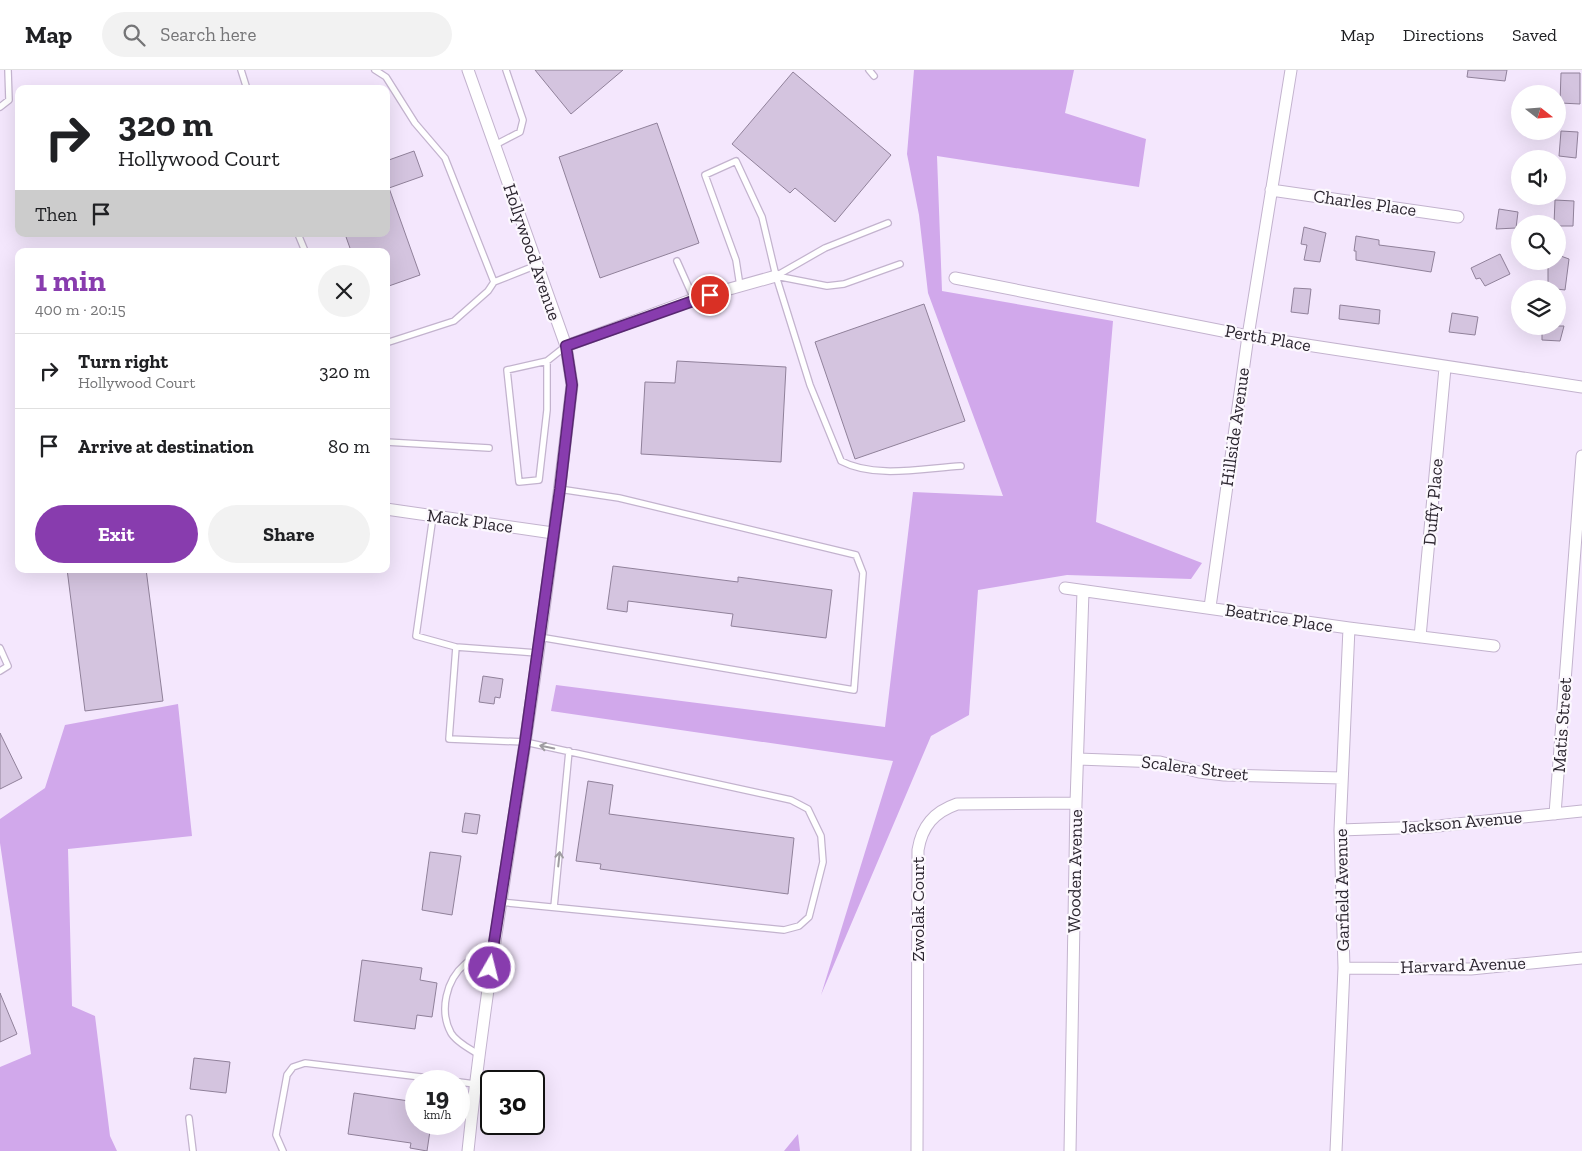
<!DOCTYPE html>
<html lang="en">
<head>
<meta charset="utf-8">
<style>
  :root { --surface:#fff; --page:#f2f2f2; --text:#202124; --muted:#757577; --line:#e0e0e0; --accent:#883cae }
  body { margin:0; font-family:"Zilla Slab",serif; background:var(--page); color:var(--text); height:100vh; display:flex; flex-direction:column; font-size:19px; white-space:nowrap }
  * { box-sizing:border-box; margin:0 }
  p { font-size:16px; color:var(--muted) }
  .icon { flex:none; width:28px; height:28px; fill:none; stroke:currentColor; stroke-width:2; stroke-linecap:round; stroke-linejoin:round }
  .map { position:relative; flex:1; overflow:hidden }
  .drawer { position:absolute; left:15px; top:178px; width:375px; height:325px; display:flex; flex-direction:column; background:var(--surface); border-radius:10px; box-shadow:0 5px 20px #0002 }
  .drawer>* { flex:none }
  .hud { position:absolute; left:15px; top:15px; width:375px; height:152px; border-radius:10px; box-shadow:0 5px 20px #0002; background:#fff; color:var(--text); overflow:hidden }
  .needle { width:32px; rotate:107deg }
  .controls { position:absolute; left:1511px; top:15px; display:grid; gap:10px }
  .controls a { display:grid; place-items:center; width:55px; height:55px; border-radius:50%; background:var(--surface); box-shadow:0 5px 20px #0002; font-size:25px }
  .speed { position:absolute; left:405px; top:1000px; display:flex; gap:10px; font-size:25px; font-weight:700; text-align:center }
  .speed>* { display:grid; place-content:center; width:65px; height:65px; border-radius:50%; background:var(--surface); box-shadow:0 5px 20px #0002; line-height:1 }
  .speed small { font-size:12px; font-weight:400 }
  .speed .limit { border:2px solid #111; border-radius:8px; background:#fff; color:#111 }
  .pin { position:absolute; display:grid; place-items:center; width:42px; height:42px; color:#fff; margin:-21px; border:2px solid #fff; border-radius:50%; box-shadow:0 1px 5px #0007 }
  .me { position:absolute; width:55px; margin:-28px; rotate:8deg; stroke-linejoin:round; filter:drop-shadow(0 0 4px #0008) }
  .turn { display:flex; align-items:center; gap:18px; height:105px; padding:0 20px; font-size:22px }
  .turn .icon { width:65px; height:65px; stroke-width:2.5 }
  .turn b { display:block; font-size:35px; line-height:42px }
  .then { display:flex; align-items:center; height:48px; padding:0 20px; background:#0003; gap:10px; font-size:19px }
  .round { display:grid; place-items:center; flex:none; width:52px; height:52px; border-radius:26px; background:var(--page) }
  .head { display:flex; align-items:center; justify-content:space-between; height:85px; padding:0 20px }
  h1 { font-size:30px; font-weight:700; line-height:38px; color:var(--accent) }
  .primary-button { display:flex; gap:10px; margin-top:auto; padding:10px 20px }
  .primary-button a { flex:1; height:58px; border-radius:30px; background:var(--accent); color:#fff; font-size:20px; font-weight:700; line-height:58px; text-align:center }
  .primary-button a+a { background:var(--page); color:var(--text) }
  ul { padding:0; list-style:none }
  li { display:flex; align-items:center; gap:15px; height:75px; padding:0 20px; border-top:1px solid var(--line) }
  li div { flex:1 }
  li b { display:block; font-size:19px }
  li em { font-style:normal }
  header { display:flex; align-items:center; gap:30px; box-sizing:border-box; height:70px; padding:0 25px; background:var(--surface); border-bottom:1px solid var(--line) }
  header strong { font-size:24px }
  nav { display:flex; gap:28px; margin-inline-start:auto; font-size:18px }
  .search { width:350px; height:45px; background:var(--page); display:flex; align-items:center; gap:12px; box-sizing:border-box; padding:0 18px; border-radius:28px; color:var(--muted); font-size:19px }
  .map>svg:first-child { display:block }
</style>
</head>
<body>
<header>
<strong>Map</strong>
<div class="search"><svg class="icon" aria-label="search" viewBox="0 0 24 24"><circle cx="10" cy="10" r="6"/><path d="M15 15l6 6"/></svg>Search here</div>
<nav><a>Map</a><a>Directions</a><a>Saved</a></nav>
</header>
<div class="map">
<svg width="1582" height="1081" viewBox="0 0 1582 1081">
  <rect width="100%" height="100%" fill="#f4e7fd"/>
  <path fill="#d1a8eb" d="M 914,0 L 1074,0 L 1065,43 L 1146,69 L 1139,117 L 937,86 L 942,221 L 1113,251 L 1096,452 L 1202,493 L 1191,509 L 1067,505 L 978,520 L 969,645 L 931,666 L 821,925 L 893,691 L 551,641 L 556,615 L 885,657 L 913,422 L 1003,426 L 928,223 L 919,145 L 907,84 Z
    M 178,634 L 192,766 L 68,779 L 72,936 L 95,946 L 110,1066 L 117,1081 L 0,1081 L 0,997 L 31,984 L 0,773 L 0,749 L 45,718 L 65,655 Z
    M 798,1064 L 800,1081 L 784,1081 Z"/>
  <path fill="#d4c4df" stroke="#90819a" d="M 535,0 L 623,0 L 571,44 Z
    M 1468,0 L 1507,0 L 1505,11 L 1467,7 Z
    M 793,2 L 891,85 L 835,152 L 795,118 L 790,123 L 732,74 Z
    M 1561,3 L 1580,3 L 1580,34 L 1560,33 Z
    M 657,53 L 699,173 L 600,208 L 559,87 Z
    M 1561,61 L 1578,62 L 1576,88 L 1559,86 Z
    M 414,81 L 423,106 L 389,118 L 420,205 L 386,217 L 386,181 L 351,181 L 345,164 L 386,164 L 386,91 Z
    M 1555,130 L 1574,131 L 1573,156 L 1558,156 L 1558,154 L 1554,154 Z
    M 1499,139 L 1518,142 L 1516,158 L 1496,159 Z
    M 1304,157 L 1326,163 L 1320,192 L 1304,190 L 1307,175 L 1301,174 Z
    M 1356,166 L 1379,170 L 1379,175 L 1435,182 L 1431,202 L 1356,190 L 1356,181 L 1354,181 Z
    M 1500,184 L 1510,204 L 1485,216 L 1480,208 L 1476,209 L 1471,198 Z
    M 1558,185 L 1569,189 L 1565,220 L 1548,218 L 1548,191 L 1558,191 Z
    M 1294,218 L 1311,219 L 1308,244 L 1291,242 Z
    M 924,234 L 965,351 L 855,389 L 815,272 Z
    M 1340,235 L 1380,240 L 1379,254 L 1339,249 Z
    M 1452,243 L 1478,247 L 1475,265 L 1449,262 Z
    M 1542,256 L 1564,256 L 1560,271 L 1542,270 Z
    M 677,291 L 786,297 L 781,392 L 641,384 L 645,312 L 675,313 Z
    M 613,496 L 738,512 L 738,507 L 832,520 L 826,568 L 731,556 L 733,544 L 628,531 L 627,542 L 607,539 Z
    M 67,499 L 146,499 L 163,631 L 85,641 Z
    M 483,606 L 503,609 L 500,628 L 495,627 L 494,634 L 479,632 Z
    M 0,663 L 22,708 L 0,719 Z
    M 588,711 L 613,715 L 609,744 L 794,768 L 788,824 L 600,799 L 601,794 L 576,791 Z
    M 465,743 L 480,745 L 477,764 L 462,762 Z
    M 430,782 L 461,786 L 452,845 L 422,840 Z
    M 362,890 L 422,898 L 420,910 L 437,913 L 432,947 L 417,945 L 415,959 L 354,951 Z
    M 0,923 L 17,964 L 0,972 Z
    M 194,988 L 230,992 L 226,1023 L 190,1019 Z
    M 354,1023 L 416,1032 L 416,1054 L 431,1054 L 427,1081 L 410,1078 L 411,1073 L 348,1064 Z"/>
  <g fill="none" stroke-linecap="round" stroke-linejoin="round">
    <g stroke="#c3b3ce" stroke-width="8">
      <path id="lane" d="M 241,0 L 247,19
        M 375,0 L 386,7 L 415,53 L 445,88 L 494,212
        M 869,0 L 874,6
        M 0,37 L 9,30 L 8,0
        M 495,75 L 520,62 L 523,50 L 506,0
        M 298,164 L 305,181
        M 677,191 L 694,229
        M 776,206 L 827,216 L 844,214 L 900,194
        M 776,206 L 825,178 L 888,153
        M 740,216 L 736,190 L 705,105 L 736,91 L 762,147 L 776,206 L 810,315 L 841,391 C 875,409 924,398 961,396
        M 386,273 L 454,251 L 488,221 L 494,212 L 537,195
        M 547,291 L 547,340 L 539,410 L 519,412 L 507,300 L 547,291 L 566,276
        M 386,372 L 489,378
        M 433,446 L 416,566 L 456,577 L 537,583
        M 539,567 L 854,620 L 863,503 L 856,485 L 619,428 L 559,419
        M 456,577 L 449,669 L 525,672 L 791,730 L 808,739 L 821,766 L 823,792 L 809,847 L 799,856 L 784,860 L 499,832
        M 0,578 L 8,596 L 0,601
        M 554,837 L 569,681
        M 478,984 C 470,979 456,972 451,963 C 439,941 446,910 465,894 C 472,888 484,885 493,880
        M 459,1012 L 475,1014
        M 189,1048 L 193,1081
        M 283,1081 L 276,1065 L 287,1005 L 293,997 L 305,993 L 454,1011"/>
    </g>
    <g stroke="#c3b3ce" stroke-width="13">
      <path id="street" d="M 1271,120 L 1458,147
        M 955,208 L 1248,266 L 1582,317
        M 566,276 L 694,229 L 776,206
        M 386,439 L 553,463
        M 1065,518 L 1349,558 L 1494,576
        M 1210,537 L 1248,266 L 1291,0
        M 1420,567 L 1445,298
        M 1078,689 L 1160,692 L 1199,702 L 1224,705 L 1342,708
        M 1555,744 L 1582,386
        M 1340,760 L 1428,757 L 1582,741
        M 1344,898 L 1471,899 L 1582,888
        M 468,1081 C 482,944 505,809 525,673 C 543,554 558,435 572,315 L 566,276 L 468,0
        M 917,1081 L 918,780 C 922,756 934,742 957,734 L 1076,733
        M 1070,1081 L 1076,733 L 1083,521
        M 1336,1081 L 1344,898 L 1340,760 L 1349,558"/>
    </g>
    <use href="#lane" stroke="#fff" stroke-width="5.5"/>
    <use href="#street" stroke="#fff" stroke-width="11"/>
  </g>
  <defs><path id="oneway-shaft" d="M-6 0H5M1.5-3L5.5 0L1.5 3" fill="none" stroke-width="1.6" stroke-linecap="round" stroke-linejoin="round" transform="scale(1.25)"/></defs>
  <g stroke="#a09da2">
    <use href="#oneway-shaft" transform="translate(547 677) rotate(-168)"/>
    <use href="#oneway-shaft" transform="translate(559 789) rotate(-84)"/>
  </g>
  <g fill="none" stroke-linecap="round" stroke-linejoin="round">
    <g stroke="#582771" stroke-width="12">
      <path id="route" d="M 490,898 L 525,672 L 560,419 L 572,315 L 566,276 L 710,225"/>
    </g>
    <use href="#route" stroke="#883cae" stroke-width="9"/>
  </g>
  <g text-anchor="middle" stroke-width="4.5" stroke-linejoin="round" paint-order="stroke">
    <g font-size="18" fill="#2c2630" stroke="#fcf8fe">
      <text transform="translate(1365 133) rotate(8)" y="6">Charles Place</text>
      <text transform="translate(532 182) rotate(71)" y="6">Hollywood Avenue</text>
      <text transform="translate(1268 268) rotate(10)" y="6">Perth Place</text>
      <text transform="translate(1235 357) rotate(-82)" y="6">Hillside Avenue</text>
      <text transform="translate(1433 432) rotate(-85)" y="6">Duffy Place</text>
      <text transform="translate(470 451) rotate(8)" y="6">Mack Place</text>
      <text transform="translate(1279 548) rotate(9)" y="6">Beatrice Place</text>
      <text transform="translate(1562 655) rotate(-86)" y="6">Matis Street</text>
      <text transform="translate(1195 698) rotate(7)" y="6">Scalera Street</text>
      <text transform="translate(1461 752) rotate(-5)" y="6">Jackson Avenue</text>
      <text transform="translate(1075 801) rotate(-89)" y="6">Wooden Avenue</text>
      <text transform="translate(1342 820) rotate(-91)" y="6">Garfield Avenue</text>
      <text transform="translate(918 839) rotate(-90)" y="6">Zwolak Court</text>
      <text transform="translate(1463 895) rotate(-2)" y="6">Harvard Avenue</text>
    </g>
  </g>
</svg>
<div class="controls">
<a><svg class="needle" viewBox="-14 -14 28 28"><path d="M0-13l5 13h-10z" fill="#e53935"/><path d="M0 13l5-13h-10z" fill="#757577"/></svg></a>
<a><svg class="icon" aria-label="sound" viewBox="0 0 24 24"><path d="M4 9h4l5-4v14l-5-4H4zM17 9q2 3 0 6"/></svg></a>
<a><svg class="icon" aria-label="search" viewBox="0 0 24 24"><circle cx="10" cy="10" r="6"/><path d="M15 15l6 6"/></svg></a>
<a><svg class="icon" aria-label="layers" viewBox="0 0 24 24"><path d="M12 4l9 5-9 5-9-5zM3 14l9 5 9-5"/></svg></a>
</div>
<div class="speed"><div>19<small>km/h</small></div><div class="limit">30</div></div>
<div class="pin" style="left:710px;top:225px;background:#d93025"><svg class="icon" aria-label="arrive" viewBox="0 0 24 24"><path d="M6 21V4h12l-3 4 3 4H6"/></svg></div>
<svg class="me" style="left:490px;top:898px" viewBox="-20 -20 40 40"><circle r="17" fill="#883cae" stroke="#fff" stroke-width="3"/><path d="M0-11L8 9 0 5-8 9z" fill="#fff"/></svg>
<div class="hud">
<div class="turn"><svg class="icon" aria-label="right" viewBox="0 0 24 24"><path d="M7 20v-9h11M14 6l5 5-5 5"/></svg><div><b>320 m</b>Hollywood Court</div></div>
<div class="then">Then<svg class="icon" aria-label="arrive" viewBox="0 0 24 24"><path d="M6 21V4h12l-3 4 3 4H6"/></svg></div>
</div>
<section class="drawer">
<div class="head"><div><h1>1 min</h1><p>400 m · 20:15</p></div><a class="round"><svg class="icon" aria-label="close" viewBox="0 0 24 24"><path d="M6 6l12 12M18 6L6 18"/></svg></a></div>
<ul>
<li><svg class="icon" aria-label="right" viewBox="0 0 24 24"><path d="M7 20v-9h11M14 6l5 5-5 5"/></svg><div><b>Turn right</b><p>Hollywood Court</p></div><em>320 m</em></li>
<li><svg class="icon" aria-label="arrive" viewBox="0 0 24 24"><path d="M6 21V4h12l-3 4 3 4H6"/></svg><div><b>Arrive at destination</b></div><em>80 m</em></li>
</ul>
<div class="primary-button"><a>Exit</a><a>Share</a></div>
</section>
</div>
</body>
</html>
